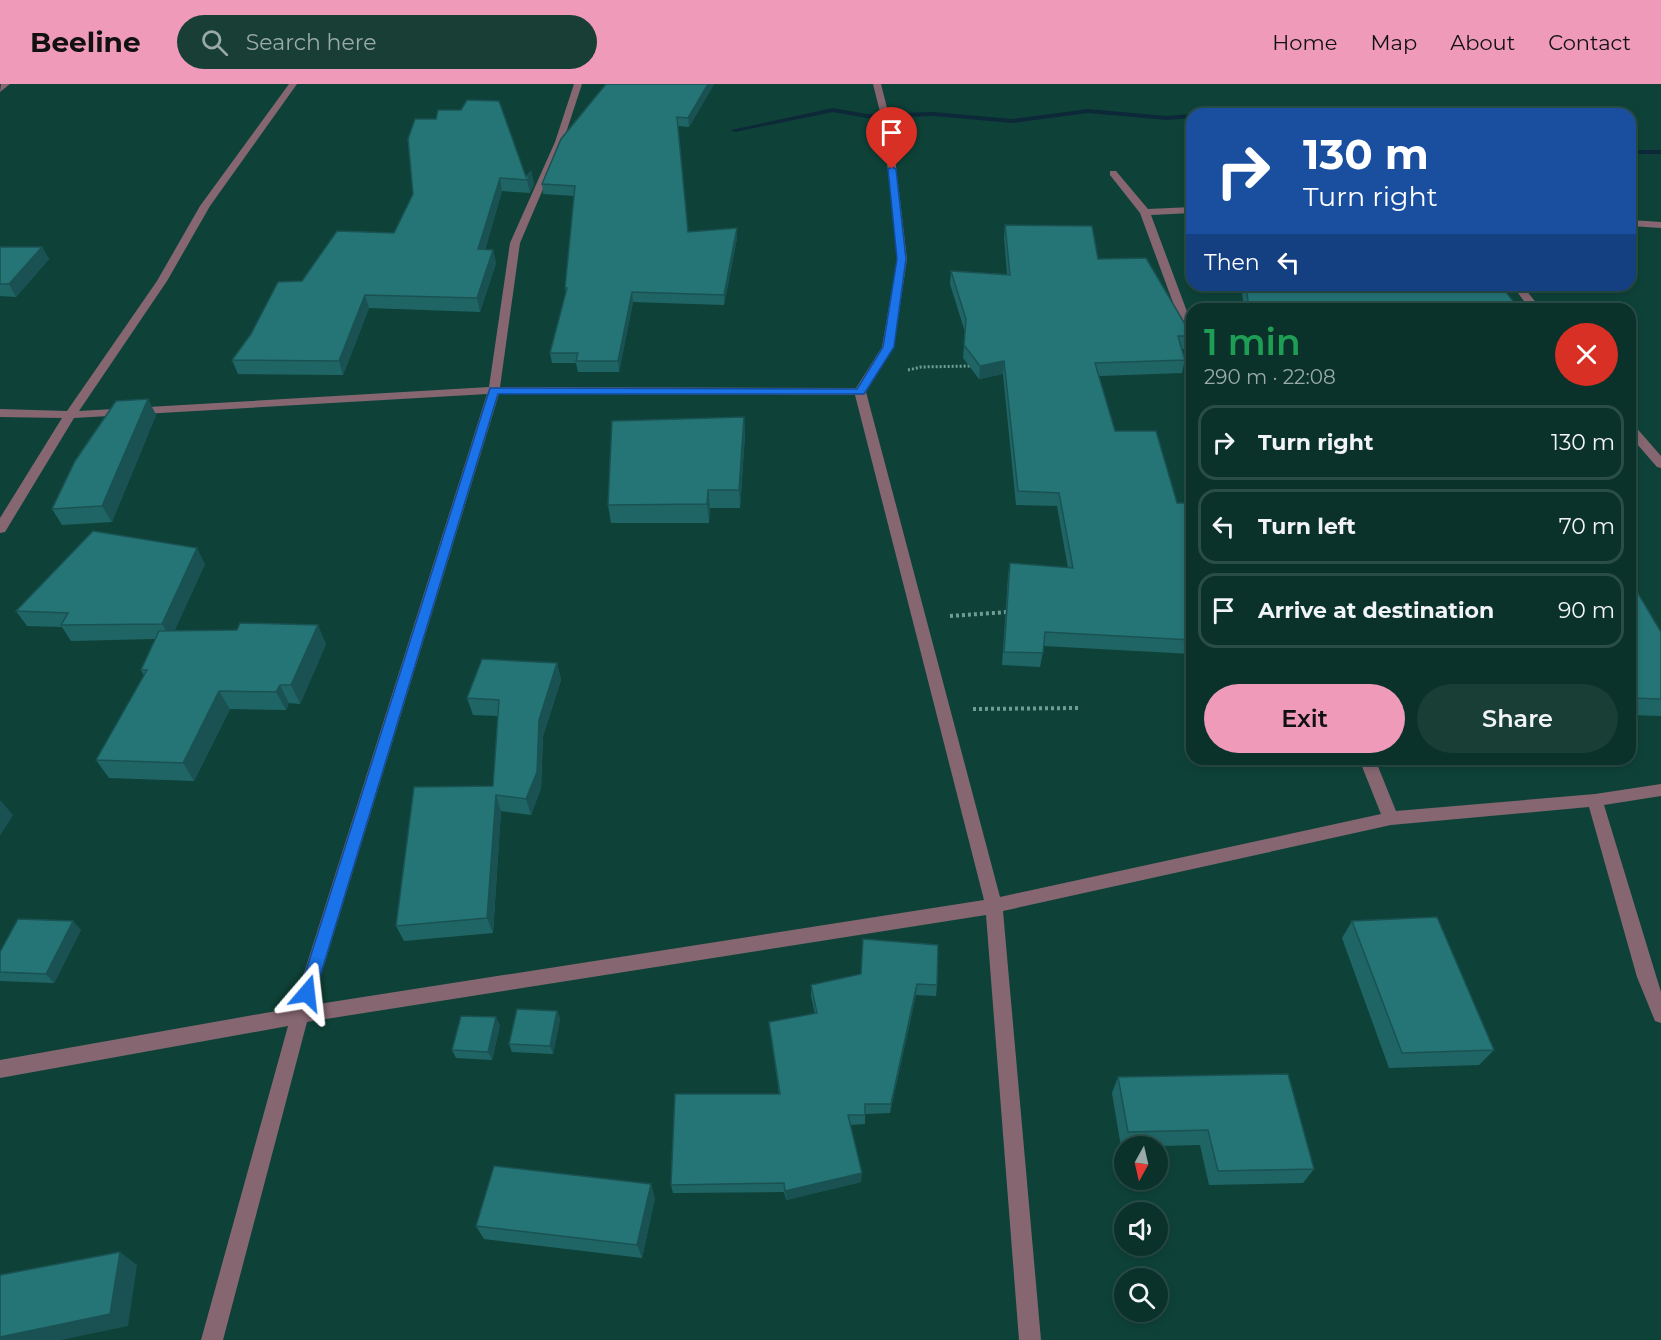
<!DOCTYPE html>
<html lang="en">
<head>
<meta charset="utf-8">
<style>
  :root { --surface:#0a322a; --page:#183e36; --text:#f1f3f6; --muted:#99aaa8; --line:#2a4d47; --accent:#ef9ab8 }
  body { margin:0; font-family:Montserrat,sans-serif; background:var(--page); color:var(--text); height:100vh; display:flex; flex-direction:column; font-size:22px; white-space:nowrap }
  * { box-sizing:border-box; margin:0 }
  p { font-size:20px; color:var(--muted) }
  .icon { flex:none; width:33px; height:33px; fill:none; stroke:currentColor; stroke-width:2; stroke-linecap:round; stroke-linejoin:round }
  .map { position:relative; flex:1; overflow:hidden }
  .sheet { position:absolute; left:1186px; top:219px; width:450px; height:462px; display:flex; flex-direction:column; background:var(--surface); border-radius:18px; box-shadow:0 3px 9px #0003,0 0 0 2px var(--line) }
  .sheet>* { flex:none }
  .top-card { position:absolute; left:1186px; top:24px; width:450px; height:183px; border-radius:18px; box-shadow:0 3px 9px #0003,0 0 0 2px var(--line); background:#1a4fa0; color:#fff; overflow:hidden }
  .needle { width:39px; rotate:188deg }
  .controls { position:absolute; left:1114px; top:1052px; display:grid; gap:12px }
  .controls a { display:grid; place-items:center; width:54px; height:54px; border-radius:50%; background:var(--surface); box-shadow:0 3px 9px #0003,0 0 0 2px var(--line); font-size:30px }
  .pin { position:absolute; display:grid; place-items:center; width:51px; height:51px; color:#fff; margin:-62px -26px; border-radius:50% 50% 50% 0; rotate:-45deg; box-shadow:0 0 6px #0007 }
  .pin .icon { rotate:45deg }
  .me { position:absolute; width:66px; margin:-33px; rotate:17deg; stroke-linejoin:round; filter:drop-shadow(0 0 4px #0008) }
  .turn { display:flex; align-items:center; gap:21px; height:126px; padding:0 18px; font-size:27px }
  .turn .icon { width:78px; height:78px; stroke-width:2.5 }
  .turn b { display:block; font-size:42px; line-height:51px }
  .then { display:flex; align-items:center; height:57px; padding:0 18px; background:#0003; gap:12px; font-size:22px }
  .round { display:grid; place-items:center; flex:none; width:63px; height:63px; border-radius:32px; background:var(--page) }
  .head { display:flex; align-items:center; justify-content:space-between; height:102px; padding:0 18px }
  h1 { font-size:36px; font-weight:600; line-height:45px; color:#1e9e55 }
  .button { display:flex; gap:12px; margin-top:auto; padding:12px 18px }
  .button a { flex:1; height:69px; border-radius:36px; background:var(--accent); color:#111; font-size:24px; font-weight:600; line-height:69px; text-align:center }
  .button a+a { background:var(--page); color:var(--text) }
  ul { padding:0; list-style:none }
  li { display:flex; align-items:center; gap:18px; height:75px; margin:0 12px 9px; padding:0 6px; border:3px solid var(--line); border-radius:18px }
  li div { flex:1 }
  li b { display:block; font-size:22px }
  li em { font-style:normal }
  header { display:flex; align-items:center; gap:36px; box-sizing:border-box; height:84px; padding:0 30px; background:var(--accent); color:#111 }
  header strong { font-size:28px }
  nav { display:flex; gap:33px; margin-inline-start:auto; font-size:21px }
  .search { width:420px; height:54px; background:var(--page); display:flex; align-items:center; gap:15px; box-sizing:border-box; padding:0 21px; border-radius:33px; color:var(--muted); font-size:22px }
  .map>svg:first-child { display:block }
</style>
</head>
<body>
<header>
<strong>Beeline</strong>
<div class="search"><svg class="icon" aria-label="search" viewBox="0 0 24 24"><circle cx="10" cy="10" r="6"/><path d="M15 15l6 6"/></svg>Search here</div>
<nav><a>Home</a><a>Map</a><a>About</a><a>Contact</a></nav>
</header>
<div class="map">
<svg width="1661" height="1256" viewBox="0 0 1661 1256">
  <rect width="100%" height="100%" fill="#0e4238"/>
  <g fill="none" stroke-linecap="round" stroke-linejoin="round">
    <path fill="#0d2838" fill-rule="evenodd" d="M 833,24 L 867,30 L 934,28 L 1012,35 L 1088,25 L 1167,32 L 1192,30 L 1193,30 L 1192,34 L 1167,36 L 1088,29 L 1012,39 L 934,32 L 867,34 L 833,28 L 735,48 L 731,46 Z
      M 1224,25 L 1253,27 L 1264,30 L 1199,30 Z
      M 1630,66 L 1661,66 L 1661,70 L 1630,70 Z"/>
    <path stroke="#6e9d93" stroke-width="3" stroke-dasharray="2 2" stroke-linecap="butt" d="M 908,286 L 921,283 L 972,282"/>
    <path stroke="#6e9d93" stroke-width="4" stroke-dasharray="3 3" stroke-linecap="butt" d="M 950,532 L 1008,528
      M 973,625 L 1078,624"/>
    <path fill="#866771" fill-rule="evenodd" d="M 10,0 L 0,8 L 1,0 Z
      M 289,0 L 297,0 L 210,122 L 167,197 L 79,327 L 489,303 L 510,159 L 555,58 L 574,0 L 582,0 L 563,58 L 520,159 L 500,303 L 856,304 L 882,263 L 897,175 L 883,40 L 873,0 L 881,0 L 891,40 L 907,175 L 894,263 L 866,308 L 1000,813 L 1381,730 L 1359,675 L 1375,675 L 1396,727 L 1595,710 L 1661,700 L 1661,712 L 1604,721 L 1661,908 L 1661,939 L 1655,937 L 1637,893 L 1589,723 L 1391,741 L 1003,827 L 1041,1256 L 1019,1256 L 986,831 L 307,938 L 223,1256 L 201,1256 L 288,942 L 0,994 L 0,976 L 293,924 L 487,310 L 74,334 L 5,448 L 0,449 L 0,434 L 62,334 L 0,333 L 0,325 L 67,327 L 157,197 L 200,122 ZM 499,310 L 855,311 L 984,816 L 312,921 Z
      M 1110,87 L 1116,87 L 1148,125 L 1192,123 L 1192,129 L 1151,131 L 1192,241 L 1192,257 L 1186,254 L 1140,129 L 1110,91 Z
      M 1630,136 L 1661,138 L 1661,144 L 1630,142 Z
      M 1512,201 L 1522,201 L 1541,225 L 1530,225 Z
      M 1630,341 L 1634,341 L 1661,372 L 1661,384 L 1657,383 L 1630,352 Z"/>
  </g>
  <path fill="#206566" d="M 714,0 L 689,43 L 678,42 L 688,148 L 737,154 L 724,221 L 633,218 L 619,288 L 578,288 L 576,279 L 552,279 L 550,269 L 566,210 L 565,204 L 574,112 L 543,110 L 542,100 Z
    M 461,26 L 526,93 L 531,87 L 534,100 L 530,109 L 502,107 L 485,166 L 493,166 L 496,179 L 480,228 L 369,224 L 343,291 L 238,290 L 232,276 L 302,197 L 394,149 L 413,110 L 436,35 Z
    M 1005,141 L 1098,175 L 1192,252 L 1189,266 L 1182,265 L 1185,276 L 1182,289 L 1099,292 L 1115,347 L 1177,419 L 1192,431 L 1192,570 L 1044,562 L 1040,583 L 1002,581 L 1008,492 L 1010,479 L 1068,484 L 1057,422 L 1016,421 L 1003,290 L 979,295 L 963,274 L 965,248 L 950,200 L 951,187 L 1007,190 L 1004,153 Z
    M 0,163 L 42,163 L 49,175 L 16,213 L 0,212 Z
    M 1241,201 L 1290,201 L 1360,204 L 1360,201 L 1493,201 L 1494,204 L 1519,225 L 1244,225 Z
    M 148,315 L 156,331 L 112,438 L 62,441 L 52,425 Z
    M 744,333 L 745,351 L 740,424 L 710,424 L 709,439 L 611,439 L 608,421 Z
    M 205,480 L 174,547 L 326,560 L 300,620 L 289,619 L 286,626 L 230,625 L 194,697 L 109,694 L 96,676 L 144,591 L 141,586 L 155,555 L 71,557 L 62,543 L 27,542 L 16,527 Z
    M 1630,496 L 1661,548 L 1661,632 L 1630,631 Z
    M 557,579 L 561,596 L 543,652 L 541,704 L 531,731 L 501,727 L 493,849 L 404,857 L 396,842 L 493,702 L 498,632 L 473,631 L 467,614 Z
    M 1352,837 L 1494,966 L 1479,981 L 1389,984 L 1342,854 Z
    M 81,846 L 54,899 L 0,897 L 0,868 Z
    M 861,890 L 937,901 L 936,912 L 916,911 L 890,1029 L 865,1030 L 865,1040 L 850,1041 L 861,1098 L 786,1116 L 784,1108 L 673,1109 L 671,1101 L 779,1010 L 769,938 L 815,930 L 811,912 L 811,901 Z
    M 557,927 L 560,935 L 553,970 L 512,968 L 509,960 Z
    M 500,941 L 492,976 L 456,974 L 452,966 Z
    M 1118,993 L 1314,1085 L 1303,1099 L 1209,1101 L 1200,1061 L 1121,1063 L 1112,1009 Z
    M 655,1114 L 642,1174 L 484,1155 L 476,1142 Z"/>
  <path fill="#1a5253" d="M 708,0 L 714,0 L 689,43 L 688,34 Z
    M 531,87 L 534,100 L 530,109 L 527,96 Z
    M 500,94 L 502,107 L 481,179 L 478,165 Z
    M 737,144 L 737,154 L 724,221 L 724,211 Z
    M 42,163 L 49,175 L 16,213 L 9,200 Z
    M 493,166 L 496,179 L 480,228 L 477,214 Z
    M 632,208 L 633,218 L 619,288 L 618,277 Z
    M 365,211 L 369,224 L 343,291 L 339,277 Z
    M 1004,277 L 1003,290 L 979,295 L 980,282 Z
    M 148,315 L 156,331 L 112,438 L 102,422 Z
    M 744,333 L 745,351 L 740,424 L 739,406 Z
    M 708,406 L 710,424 L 709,439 L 707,420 Z
    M 197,464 L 205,480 L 171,555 L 162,540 Z
    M 318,541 L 326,560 L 300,620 L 291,601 Z
    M 557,579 L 561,596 L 543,652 L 541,704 L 531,731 L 526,715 L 539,636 Z
    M 280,601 L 289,619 L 286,626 L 276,608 Z
    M 219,607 L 230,625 L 194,697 L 183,679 Z
    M 496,711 L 501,727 L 493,849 L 487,834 Z
    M 0,716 L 13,731 L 0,752 Z
    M 73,837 L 81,846 L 54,899 L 46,890 Z
    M 917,900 L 916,911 L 890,1029 L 891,1020 Z
    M 557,927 L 560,935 L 553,970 L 550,962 Z
    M 496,933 L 500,941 L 492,976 L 488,968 Z
    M 862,1089 L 861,1098 L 786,1116 L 785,1107 Z
    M 651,1100 L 655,1114 L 642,1174 L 637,1161 Z
    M 120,1168 L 137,1181 L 128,1242 L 61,1256 L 0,1256 L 0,1253 Z"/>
  <path fill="#257577" stroke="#1a5253" stroke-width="1.5" d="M 606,0 L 708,0 L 688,34 L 677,33 L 688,148 L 737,144 L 724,211 L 632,208 L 618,277 L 576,277 L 578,269 L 550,269 L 567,204 L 565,204 L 575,102 L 542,100 L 561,55 Z
    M 467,16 L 499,17 L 526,93 L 531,87 L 527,96 L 500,94 L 478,165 L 493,166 L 477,214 L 365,211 L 339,277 L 232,276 L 251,250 L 278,198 L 302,197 L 337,147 L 394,149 L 413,110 L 408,55 L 415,35 L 436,35 L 438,26 L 461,26 Z
    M 1005,141 L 1092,142 L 1098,175 L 1146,174 L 1192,252 L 1178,252 L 1185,276 L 1095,279 L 1115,347 L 1156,347 L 1177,419 L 1189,419 L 1192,431 L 1192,556 L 1045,548 L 1043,569 L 1004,568 L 1010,479 L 1073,484 L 1059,409 L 1018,407 L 1004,277 L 980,282 L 964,261 L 966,235 L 951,187 L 1010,191 Z
    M 0,163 L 42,163 L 9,200 L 0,200 Z
    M 1246,201 L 1290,201 L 1364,204 L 1364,201 L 1493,201 L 1494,204 L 1503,204 L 1519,225 L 1249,225 Z
    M 148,315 L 102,422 L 52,425 L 75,377 L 116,317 Z
    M 744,333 L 739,406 L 708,406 L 707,420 L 608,421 L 612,337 Z
    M 93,447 L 197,464 L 162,540 L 61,541 L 68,529 L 16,527 Z
    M 1630,496 L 1661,548 L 1661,615 L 1630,614 Z
    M 240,539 L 318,541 L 291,601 L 280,601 L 276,608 L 219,607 L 183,679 L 96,676 L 147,586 L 141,586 L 159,547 L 237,546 Z
    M 482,575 L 557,579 L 539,636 L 537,688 L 526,715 L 496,711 L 487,834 L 396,842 L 414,703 L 493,702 L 499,616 L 467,614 Z
    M 1437,833 L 1494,966 L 1402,969 L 1352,837 Z
    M 18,835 L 73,837 L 46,890 L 0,888 L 0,868 Z
    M 863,855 L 938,861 L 937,901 L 917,900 L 891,1020 L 865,1020 L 865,1031 L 848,1031 L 862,1089 L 785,1107 L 784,1099 L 671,1101 L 675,1010 L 780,1010 L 769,938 L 817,929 L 811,901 L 861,890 Z
    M 517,925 L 557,927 L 550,962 L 509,960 Z
    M 461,932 L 496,933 L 488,968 L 452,966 Z
    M 1288,990 L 1314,1085 L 1218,1087 L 1208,1046 L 1128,1048 L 1118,993 Z
    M 494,1082 L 651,1100 L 637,1161 L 476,1142 Z
    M 120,1168 L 110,1230 L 0,1253 L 0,1191 Z"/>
  <path fill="#1a73e8" stroke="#114b97" stroke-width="1.5" d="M 892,83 L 896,85 L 906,175 L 894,263 L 864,310 L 498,310 L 315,909 L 313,914 L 307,916 L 301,914 L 299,909 L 490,304 L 857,305 L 883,263 L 897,175 L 888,85 Z"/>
</svg>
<div class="controls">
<a><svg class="needle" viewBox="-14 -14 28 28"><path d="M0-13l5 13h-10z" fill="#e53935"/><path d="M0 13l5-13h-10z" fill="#99aaa8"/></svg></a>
<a><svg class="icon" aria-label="sound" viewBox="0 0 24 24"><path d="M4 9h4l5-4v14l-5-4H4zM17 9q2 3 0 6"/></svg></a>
<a><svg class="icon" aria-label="search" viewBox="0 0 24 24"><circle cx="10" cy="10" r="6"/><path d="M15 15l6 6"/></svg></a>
</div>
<div class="pin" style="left:892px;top:85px;background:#d93025"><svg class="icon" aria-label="arrive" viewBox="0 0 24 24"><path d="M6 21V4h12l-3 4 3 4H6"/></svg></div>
<svg class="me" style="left:307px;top:909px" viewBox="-20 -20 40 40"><path d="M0-17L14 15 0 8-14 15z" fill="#1a73e8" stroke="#fff" stroke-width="4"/></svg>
<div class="top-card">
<div class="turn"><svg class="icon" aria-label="right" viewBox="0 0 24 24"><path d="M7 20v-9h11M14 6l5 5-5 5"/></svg><div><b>130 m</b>Turn right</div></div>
<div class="then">Then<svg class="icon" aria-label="left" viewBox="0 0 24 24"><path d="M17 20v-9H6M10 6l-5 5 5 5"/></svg></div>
</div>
<section class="sheet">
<div class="head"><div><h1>1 min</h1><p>290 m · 22:08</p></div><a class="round" style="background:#d93025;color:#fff"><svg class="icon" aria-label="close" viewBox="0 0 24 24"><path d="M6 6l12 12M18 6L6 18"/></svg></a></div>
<ul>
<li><svg class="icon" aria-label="right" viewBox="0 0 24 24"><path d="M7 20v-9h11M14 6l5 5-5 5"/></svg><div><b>Turn right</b></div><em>130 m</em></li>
<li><svg class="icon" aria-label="left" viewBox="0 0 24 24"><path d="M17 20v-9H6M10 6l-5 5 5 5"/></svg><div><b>Turn left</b></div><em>70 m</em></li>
<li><svg class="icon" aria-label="arrive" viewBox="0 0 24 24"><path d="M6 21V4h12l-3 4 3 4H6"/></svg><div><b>Arrive at destination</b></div><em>90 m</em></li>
</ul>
<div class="button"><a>Exit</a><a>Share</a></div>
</section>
</div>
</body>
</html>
